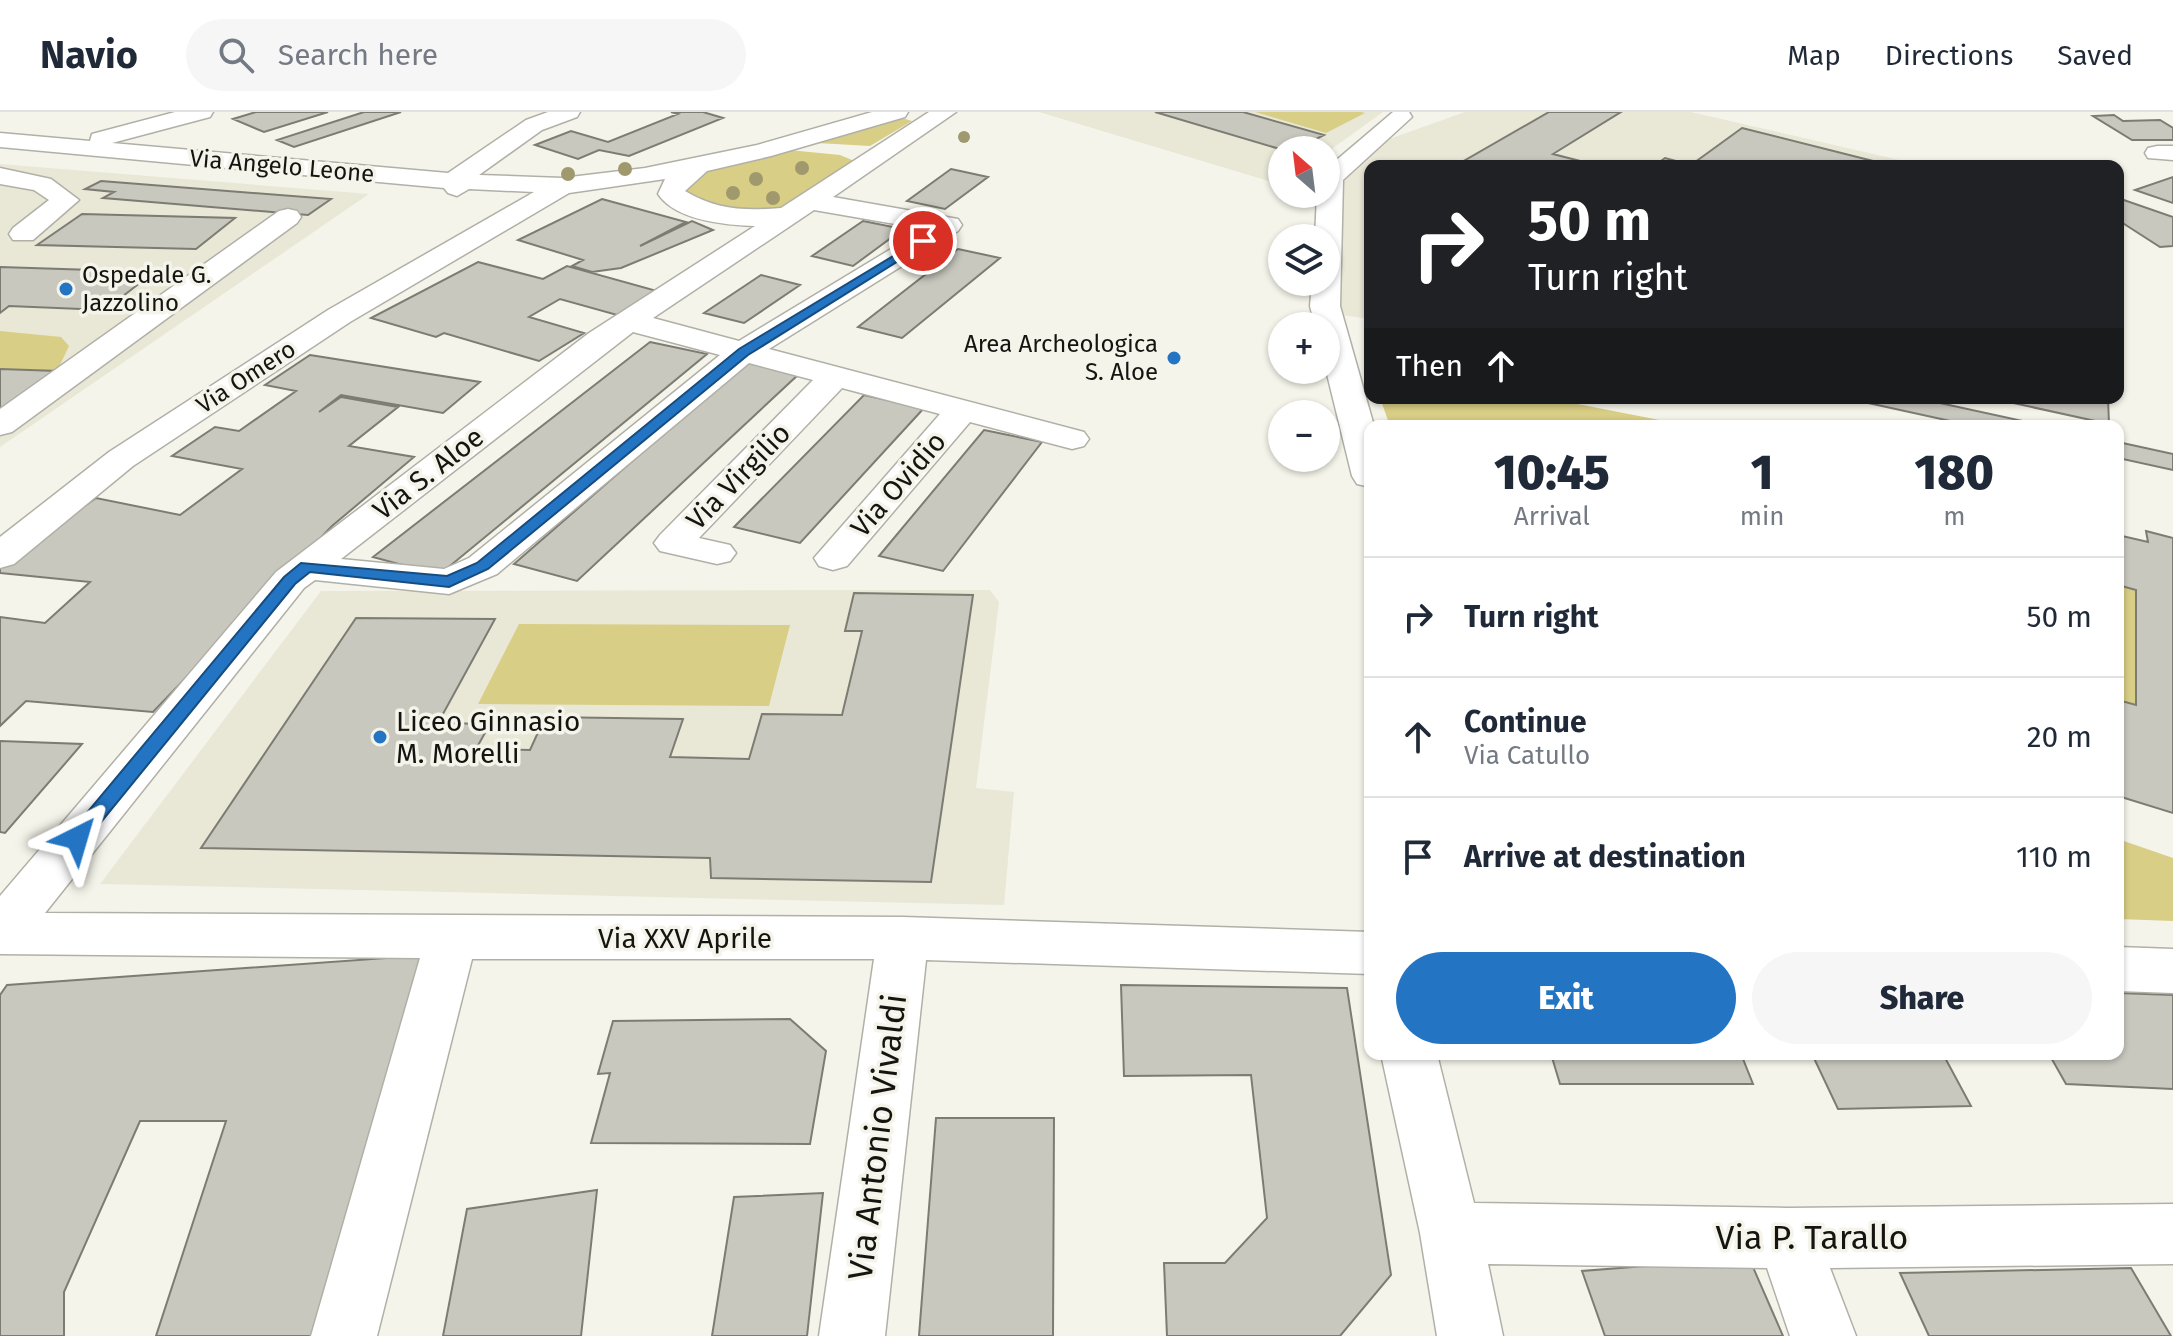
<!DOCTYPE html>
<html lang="en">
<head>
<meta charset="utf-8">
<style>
  :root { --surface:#fff; --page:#f6f6f7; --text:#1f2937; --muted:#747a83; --line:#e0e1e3; --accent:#2375c4 }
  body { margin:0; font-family:"Fira Sans",sans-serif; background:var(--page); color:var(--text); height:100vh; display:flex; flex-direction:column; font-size:30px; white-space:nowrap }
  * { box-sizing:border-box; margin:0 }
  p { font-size:26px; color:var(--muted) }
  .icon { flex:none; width:44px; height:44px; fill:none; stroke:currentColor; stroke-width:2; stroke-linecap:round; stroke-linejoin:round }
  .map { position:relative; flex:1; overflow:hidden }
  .details { position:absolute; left:1364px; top:308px; width:760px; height:640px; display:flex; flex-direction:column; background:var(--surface); border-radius:16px; box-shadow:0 2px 6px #0004 }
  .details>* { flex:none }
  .hud { position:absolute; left:1364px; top:48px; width:760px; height:244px; border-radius:16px; box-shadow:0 2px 6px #0004; background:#202124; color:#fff; overflow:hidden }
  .needle { width:52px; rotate:332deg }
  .buttons { position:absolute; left:1268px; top:24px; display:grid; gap:16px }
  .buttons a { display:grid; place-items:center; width:72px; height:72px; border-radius:50%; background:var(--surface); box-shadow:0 2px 6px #0004; font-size:40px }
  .pin { position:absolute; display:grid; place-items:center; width:68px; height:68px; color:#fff; margin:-34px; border:4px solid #fff; border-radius:50%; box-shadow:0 2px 8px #0007 }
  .me { position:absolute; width:88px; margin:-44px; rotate:40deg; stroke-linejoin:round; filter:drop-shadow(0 0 6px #0008) }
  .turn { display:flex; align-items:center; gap:28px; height:168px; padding:0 32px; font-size:36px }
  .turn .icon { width:104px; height:104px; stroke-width:2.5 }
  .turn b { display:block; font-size:56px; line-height:68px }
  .then { display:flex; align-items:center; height:76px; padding:0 32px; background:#0003; gap:16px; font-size:30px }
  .eta { display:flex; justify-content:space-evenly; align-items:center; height:136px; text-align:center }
  .eta b { font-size:48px; font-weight:800; line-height:56px }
  .primary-button { display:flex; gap:16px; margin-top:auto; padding:16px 32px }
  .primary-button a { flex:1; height:92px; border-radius:48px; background:var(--accent); color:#fff; font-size:32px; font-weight:800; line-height:92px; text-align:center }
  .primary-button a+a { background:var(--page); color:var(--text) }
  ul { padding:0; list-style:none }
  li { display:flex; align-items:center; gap:24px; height:120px; padding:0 32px; border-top:2px solid var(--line) }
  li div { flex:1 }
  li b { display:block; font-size:30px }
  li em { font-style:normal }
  header { display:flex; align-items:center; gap:48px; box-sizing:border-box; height:112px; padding:0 40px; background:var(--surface); border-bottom:2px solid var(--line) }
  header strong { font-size:38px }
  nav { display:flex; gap:44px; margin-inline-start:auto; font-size:28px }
  .search { width:560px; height:72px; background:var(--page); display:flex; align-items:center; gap:20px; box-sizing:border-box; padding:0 28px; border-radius:44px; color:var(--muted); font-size:30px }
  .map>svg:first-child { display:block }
</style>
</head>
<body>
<header>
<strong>Navio</strong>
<div class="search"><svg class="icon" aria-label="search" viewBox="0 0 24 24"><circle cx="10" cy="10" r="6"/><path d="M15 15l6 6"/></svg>Search here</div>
<nav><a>Map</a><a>Directions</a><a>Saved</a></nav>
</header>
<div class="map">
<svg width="2173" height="1224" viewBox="0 0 2173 1224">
  <rect width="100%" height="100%" fill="#f5f4ea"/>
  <path fill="#e9e7d6" d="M 1039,0 L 1383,0 L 1326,41 L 1326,38 L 1282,38 L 1282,71 L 1279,72 Z
    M 1465,0 L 1691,0 L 1925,54 L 1370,54 L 1370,207 L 1327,201 L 1331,66 L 1364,36 Z
    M 0,52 L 369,82 L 0,335 Z
    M 990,478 L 999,490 L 976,676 L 1014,680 L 1004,793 L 100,772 L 321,479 Z"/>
  <path fill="#d8ce85" d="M 1255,0 L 1361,0 L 1365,1 L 1326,21 Z
    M 902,6 L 912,9 L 870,34 L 817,31 Z
    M 789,38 L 840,43 L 852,48 L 855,58 L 785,104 L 717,105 L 674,73 L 699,53 Z
    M 0,219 L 61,225 L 69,234 L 57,259 L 0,257 Z
    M 1380,286 L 1547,286 L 1690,314 L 1390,314 Z
    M 2118,473 L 2136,478 L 2136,593 L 2118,588 Z
    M 519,512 L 790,513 L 769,594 L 478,592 Z
    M 2118,727 L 2173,746 L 2173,809 L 2118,807 Z"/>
  <path fill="#c9c8bf" stroke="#7d7c73" stroke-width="2" d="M 256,0 L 328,0 L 264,20 L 233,7 Z
    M 364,0 L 401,0 L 294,35 L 277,28 Z
    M 671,0 L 703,0 L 723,6 L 629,44 L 599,38 L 578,47 L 535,33 L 571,19 L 608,30 L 678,2 Z
    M 1155,0 L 1243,0 L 1324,23 L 1295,38 L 1283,38 Z
    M 1549,0 L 1621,0 L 1553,42 L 1580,49 L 1573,54 L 1455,54 Z
    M 2114,3 L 2123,9 L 2160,8 L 2173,16 L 2173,28 L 2132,28 L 2093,4 Z
    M 1742,16 L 1881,51 L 1877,54 L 1654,54 L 1665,46 L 1691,53 Z
    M 951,57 L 988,65 L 945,97 L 907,89 Z
    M 2173,65 L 2173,91 L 2135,78 Z
    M 101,69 L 331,87 L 308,103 L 103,86 L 114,80 L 85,77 Z
    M 2118,86 L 2173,105 L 2173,134 L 2160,135 L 2118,108 Z
    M 602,87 L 686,110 L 640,134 L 692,109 L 713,118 L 621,156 L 592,160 L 572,154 L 583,148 L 518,128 Z
    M 82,102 L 235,106 L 196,137 L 37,133 Z
    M 863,109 L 903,117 L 853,154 L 812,144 Z
    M 958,137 L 1000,146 L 902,226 L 858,215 Z
    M 478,150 L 543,167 L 567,154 L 657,179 L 617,203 L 560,187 L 529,205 L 584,221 L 539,249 L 444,221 L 436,225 L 371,206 Z
    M 0,155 L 154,160 L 105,198 L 9,194 L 0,201 Z
    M 761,163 L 800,173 L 744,211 L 704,201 Z
    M 650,230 L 707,242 L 439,463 L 373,445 Z
    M 310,243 L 480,270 L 443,301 L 341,283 L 319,300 L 341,285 L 398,295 L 349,334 L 414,345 L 332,414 L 153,600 L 26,589 L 0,614 L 0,505 L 45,511 L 90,470 L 0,461 L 0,453 L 96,386 L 180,403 L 242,357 L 172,344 L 215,315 L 239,319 L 296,279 L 265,273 Z
    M 746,250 L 800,261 L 577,469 L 514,452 Z
    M 0,257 L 57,259 L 0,304 Z
    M 864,283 L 924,296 L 800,431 L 734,415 Z
    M 1917,286 L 2045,314 L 1973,314 L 1850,287 Z
    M 2004,286 L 2108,286 L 2109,312 L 2004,289 Z
    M 984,318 L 1042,330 L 943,459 L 879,444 Z
    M 2118,330 L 2173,342 L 2173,358 L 2118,346 Z
    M 2146,419 L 2173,426 L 2173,701 L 2118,684 L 2118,588 L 2136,593 L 2136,478 L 2118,473 L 2118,423 L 2148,430 Z
    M 854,481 L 973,483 L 931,770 L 711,766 L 710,746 L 201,736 L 356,506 L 495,507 L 438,611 L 490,612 L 476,637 L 530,638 L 545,605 L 683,607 L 670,645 L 749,647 L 762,602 L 842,603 L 862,519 L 845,519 Z
    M 0,629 L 82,632 L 5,721 L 0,720 Z
    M 428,843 L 323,1224 L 156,1224 L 226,1009 L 140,1009 L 64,1180 L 64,1224 L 0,1224 L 0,883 L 7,873 Z
    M 1121,873 L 1347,876 L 1391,1163 L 1340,1224 L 1167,1224 L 1164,1151 L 1225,1151 L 1267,1106 L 1251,963 L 1124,964 Z
    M 2118,881 L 2173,883 L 2173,977 L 2066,972 L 2049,942 L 2118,942 Z
    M 790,907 L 826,939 L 810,1032 L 591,1031 L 610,961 L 598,962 L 613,909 Z
    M 1551,942 L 1741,942 L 1753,972 L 1560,972 Z
    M 1812,942 L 1943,942 L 1971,994 L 1838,997 Z
    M 936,1006 L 1054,1006 L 1053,1224 L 919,1224 Z
    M 597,1078 L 581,1224 L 443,1224 L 467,1097 Z
    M 823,1081 L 807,1224 L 712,1224 L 734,1085 Z
    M 1749,1146 L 1783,1224 L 1605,1224 L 1582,1159 Z
    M 2131,1156 L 2171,1224 L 1929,1224 L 1900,1161 Z"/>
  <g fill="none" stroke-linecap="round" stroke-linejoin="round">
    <g stroke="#b1b0a7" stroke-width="3">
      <path id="minor" d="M 175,0 L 213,0 L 210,5 L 112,31 L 448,61 L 526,8 L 548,0 L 580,0 L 577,5 L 542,18 L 479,63 L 562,66 L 645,56 L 757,33 L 872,0 L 908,0 L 905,5 L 771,44 L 707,59 L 685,79 C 716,98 746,99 781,96 L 929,0 L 956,0 L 833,85 L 958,107 L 962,113 L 958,119 L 769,237 L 1084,320 L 1089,327 L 1084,334 L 1072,337 L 970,310 L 847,454 L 833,458 L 819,454 L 814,446 L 940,302 L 842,276 L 699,426 L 730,433 L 736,441 L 730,449 L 717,452 L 660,439 L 654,431 L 660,423 L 813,268 L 749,251 L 497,462 L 449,482 L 315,468 L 304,476 L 45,801 L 903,805 L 1370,820 L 1370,862 L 926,848 L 885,1224 L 819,1224 L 874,847 L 472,847 L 377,1224 L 311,1224 L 420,846 L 0,842 L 0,784 L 276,460 L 589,221 L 755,114 C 726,113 676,109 658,82 L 665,67 L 569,81 L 350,210 L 133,354 L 14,452 L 0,456 L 0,425 L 109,340 L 328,198 L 534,80 L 469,77 L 457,84 L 448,81 L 444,76 L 0,35 L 0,21 L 90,29 L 92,22 ZM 814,98 L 924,117 L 739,229 L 653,206 ZM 633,220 L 720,243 L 469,446 L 444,457 L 341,447 Z
        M 1393,0 L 1409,0 L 1412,5 L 1343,68 L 1340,194 L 1374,314 L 1370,314 L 1370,375 L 1357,372 L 1352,364 L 1326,258 L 1326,214 L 1315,214 L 1310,194 L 1312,170 L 1326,170 L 1326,126 L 1315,126 L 1317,82 L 1326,82 L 1326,57 Z
        M 2157,34 L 2173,34 L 2173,48 L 2148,46 L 2145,41 L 2148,36 Z
        M 0,56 L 51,67 L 79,88 L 33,128 L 13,128 L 9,122 L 13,116 L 49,88 L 34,78 L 0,72 Z
        M 288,97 L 297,99 L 301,105 L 297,111 L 12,320 L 0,323 L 0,297 L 279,99 Z
        M 2118,835 L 2173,837 L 2173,881 L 2118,879 Z
        M 1381,942 L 1437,942 L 1474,1091 L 1788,1096 L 2173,1092 L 2173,1152 L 1830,1156 L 1856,1224 L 1790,1224 L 1767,1156 L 1488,1152 L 1503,1224 L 1437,1224 L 1420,1121 Z"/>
    </g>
    <use href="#minor" fill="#fff" fill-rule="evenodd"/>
  </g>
  <g fill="#9f996d">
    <circle cx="964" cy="25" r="6"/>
    <circle cx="802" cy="56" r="7"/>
    <circle cx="625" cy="57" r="7"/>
    <circle cx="568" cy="62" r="7"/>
    <circle cx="756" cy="67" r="7"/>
    <circle cx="733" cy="81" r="7"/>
    <circle cx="773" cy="86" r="7"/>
  </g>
  <path fill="#2375c4" stroke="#174c7f" stroke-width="2" d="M 923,126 L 927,127 L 927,131 L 748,243 L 488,457 L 449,475 L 310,460 L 295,472 L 84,731 L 70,731 L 67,726 L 70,721 L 284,465 L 301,451 L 447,464 L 477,451 L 739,237 Z"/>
  <g fill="#2375c4" stroke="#f5f4ea" stroke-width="3">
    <circle cx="66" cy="177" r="8"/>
    <circle cx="1174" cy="246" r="8"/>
    <circle cx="380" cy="625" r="8"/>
  </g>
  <g text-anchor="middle" stroke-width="7" stroke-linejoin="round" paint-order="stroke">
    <g font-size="24" fill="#151411" stroke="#f5f4ea">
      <text transform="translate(282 54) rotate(5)" y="8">Via Angelo Leone</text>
      <text transform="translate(246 265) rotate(-33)" y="8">Via Omero</text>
    </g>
    <g font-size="24" fill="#151411" stroke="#f5f4ea" text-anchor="start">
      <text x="82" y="171">Ospedale G.<tspan x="82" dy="28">Jazzolino</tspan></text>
      <text x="1158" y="240" text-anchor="end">Area Archeologica<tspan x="1158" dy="28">S. Aloe</tspan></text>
    </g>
    <g font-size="28" fill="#151411" stroke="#f5f4ea">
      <text transform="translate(428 361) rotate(-38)" y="10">Via S. Aloe</text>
      <text transform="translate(738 364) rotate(-46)" y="10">Via Virgilio</text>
      <text transform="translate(898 372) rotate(-49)" y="10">Via Ovidio</text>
      <text x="685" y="836">Via XXV Aprile</text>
    </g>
    <g font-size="28" fill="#151411" stroke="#f5f4ea" text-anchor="start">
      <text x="396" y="619">Liceo Ginnasio<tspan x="396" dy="32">M. Morelli</tspan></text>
    </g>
    <g font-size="34" fill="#151411" stroke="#f5f4ea">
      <text transform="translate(877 1025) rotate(-83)" y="12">Via Antonio Vivaldi</text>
      <text x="1812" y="1137">Via P. Tarallo</text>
    </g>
  </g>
</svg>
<div class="buttons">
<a><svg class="needle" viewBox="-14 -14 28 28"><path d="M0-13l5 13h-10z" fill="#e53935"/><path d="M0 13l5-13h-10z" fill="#747a83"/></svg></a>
<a><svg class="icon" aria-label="layers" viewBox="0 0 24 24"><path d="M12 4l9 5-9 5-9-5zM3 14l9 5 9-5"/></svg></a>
<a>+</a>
<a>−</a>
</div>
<div class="pin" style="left:923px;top:129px;background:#d93025"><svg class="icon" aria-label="arrive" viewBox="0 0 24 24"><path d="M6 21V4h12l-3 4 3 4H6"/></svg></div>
<svg class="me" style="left:77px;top:726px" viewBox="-20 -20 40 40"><path d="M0-17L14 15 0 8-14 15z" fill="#2375c4" stroke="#fff" stroke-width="4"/></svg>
<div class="hud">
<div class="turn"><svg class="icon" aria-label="right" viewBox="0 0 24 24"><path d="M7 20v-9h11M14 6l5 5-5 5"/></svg><div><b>50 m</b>Turn right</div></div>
<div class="then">Then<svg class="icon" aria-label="ahead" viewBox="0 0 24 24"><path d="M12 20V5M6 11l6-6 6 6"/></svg></div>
</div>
<section class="details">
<div class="eta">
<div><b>10:45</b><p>Arrival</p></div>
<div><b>1</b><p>min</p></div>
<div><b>180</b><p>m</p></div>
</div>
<ul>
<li><svg class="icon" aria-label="right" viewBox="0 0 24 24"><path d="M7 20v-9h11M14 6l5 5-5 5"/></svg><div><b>Turn right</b></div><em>50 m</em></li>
<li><svg class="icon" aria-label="ahead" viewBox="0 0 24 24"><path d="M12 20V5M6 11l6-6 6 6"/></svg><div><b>Continue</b><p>Via Catullo</p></div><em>20 m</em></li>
<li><svg class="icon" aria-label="arrive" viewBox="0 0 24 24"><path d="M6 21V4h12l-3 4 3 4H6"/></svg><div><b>Arrive at destination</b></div><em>110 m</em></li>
</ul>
<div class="primary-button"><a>Exit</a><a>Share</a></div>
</section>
</div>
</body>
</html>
